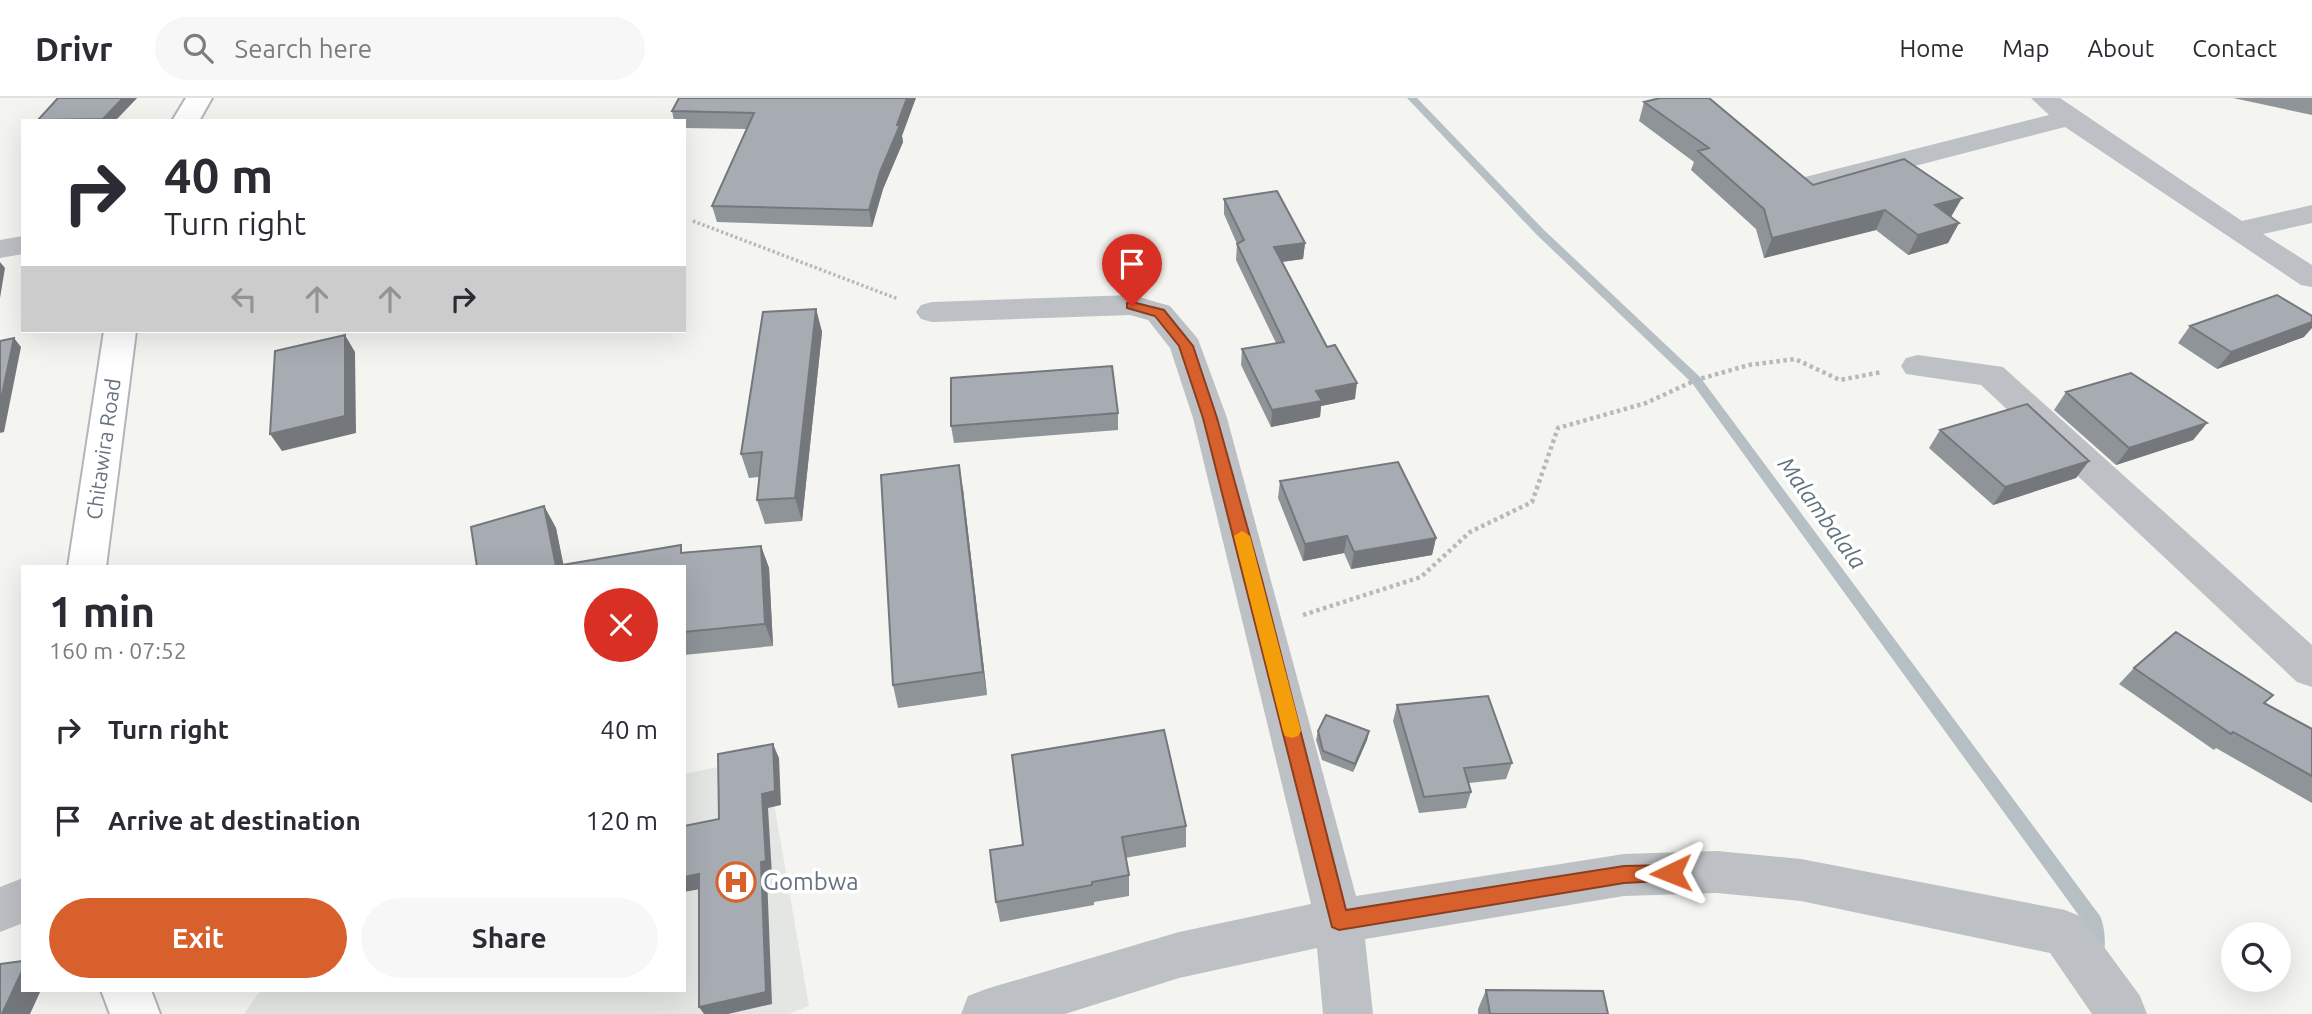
<!DOCTYPE html>
<html lang="en">
<head>
<meta charset="utf-8">
<style>
  :root { --surface:#fff; --page:#f7f7f7; --text:#2b2b33; --muted:#7c7c81; --line:#e1e1e2; --accent:#d8602c }
  body { margin:0; font-family:Ubuntu,sans-serif; background:var(--page); color:var(--text); height:100vh; display:flex; flex-direction:column; font-size:26px; white-space:nowrap }
  * { box-sizing:border-box; margin:0 }
  p { font-size:23px; color:var(--muted) }
  .icon { flex:none; width:38px; height:38px; fill:none; stroke:currentColor; stroke-width:2; stroke-linecap:round; stroke-linejoin:round }
  .map { position:relative; flex:1; overflow:hidden }
  .sheet { position:absolute; left:21px; top:467px; width:665px; height:427px; display:flex; flex-direction:column; background:var(--surface); border-radius:0px; box-shadow:0 7px 28px #0002 }
  .sheet>* { flex:none }
  .banner { position:absolute; left:21px; top:21px; width:665px; height:214px; border-radius:0px; box-shadow:0 7px 28px #0002; background:#fff; color:var(--text); overflow:hidden }
  .tools { position:absolute; left:2221px; top:824px; display:grid; gap:14px }
  .tools a { display:grid; place-items:center; width:70px; height:70px; border-radius:50%; background:var(--surface); box-shadow:0 7px 28px #0002; font-size:35px }
  .pin { position:absolute; display:grid; place-items:center; width:60px; height:60px; color:#fff; margin:-72px -30px; border-radius:50% 50% 50% 0; rotate:-45deg; box-shadow:0 0 7px #0007 }
  .pin .icon { rotate:45deg }
  .me { position:absolute; width:77px; margin:-38px; rotate:268deg; stroke-linejoin:round; filter:drop-shadow(0 0 5px #0008) }
  .turn { display:flex; align-items:center; gap:24px; height:147px; padding:0 28px; font-size:32px }
  .turn .icon { width:91px; height:91px; stroke-width:2.5 }
  .turn b { display:block; font-size:49px; line-height:60px }
  .lanes { display:flex; align-items:center; height:66px; padding:0 28px; background:#0003; justify-content:center; gap:35px; direction:ltr }
  .lanes .off { opacity:.35 }
  .round { display:grid; place-items:center; flex:none; width:74px; height:74px; border-radius:37px; background:var(--page) }
  .summary { display:flex; align-items:center; justify-content:space-between; height:119px; padding:0 28px }
  h1 { font-size:42px; font-weight:700; line-height:52px }
  .cta { display:flex; gap:14px; margin-top:auto; padding:14px 28px }
  .cta a { flex:1; height:80px; border-radius:42px; background:var(--accent); color:#fff; font-size:28px; font-weight:700; line-height:80px; text-align:center }
  .cta a+a { background:var(--page); color:var(--text) }
  ul { padding:0; list-style:none }
  li { display:flex; align-items:center; gap:21px; height:91px; padding:0 28px }
  li div { flex:1 }
  li b { display:block; font-size:26px }
  li em { font-style:normal }
  header { display:flex; align-items:center; gap:42px; box-sizing:border-box; height:98px; padding:0 35px; background:var(--surface); border-bottom:2px solid var(--line) }
  header strong { font-size:33px }
  nav { display:flex; gap:38px; margin-inline-start:auto; font-size:24px }
  .search { width:490px; height:63px; background:var(--page); display:flex; align-items:center; gap:18px; box-sizing:border-box; padding:0 24px; border-radius:38px; color:var(--muted); font-size:26px }
  .map>svg:first-child { display:block }
</style>
</head>
<body>
<header>
<strong>Drivr</strong>
<div class="search"><svg class="icon" aria-label="search" viewBox="0 0 24 24"><circle cx="10" cy="10" r="6"/><path d="M15 15l6 6"/></svg>Search here</div>
<nav><a>Home</a><a>Map</a><a>About</a><a>Contact</a></nav>
</header>
<div class="map">
<svg width="2312" height="916" viewBox="0 0 2312 916">
  <rect width="100%" height="100%" fill="#f4f4f0"/>
  <path fill="#e4e6e4" d="M 766,659 L 809,908 L 789,916 L 244,916 L 260,893 L 684,892 L 684,676 Z"/>
  <g fill="none" stroke-linecap="round" stroke-linejoin="round">
    <path fill="#b6c0c4" fill-rule="evenodd" d="M 1407,0 L 1417,0 L 1544,132 L 1700,279 L 2100,818 C 2105,829 2107,850 2102,861 L 2096,863 L 2090,861 L 2087,855 L 2085,826 L 1692,285 L 1536,136 Z"/>
    <g stroke="#b2b6ba" stroke-width="4">
      <path id="secondary" d="M 186,0 L 212,0 L 199,23 L 172,23 Z
        M 104,233 L 136,233 L 106,469 L 68,469 Z
        M 101,892 L 151,892 L 160,916 L 110,916 Z"/>
    </g>
    <path stroke="#b7b9bc" stroke-width="3.5" stroke-dasharray="2.5 2.5" stroke-linecap="butt" d="M 693,123 L 898,201"/>
    <path stroke="#b7b9bc" stroke-width="4.5" stroke-dasharray="3.5 3.5" stroke-linecap="butt" d="M 1303,517 L 1421,479 L 1470,434 L 1532,404 L 1558,330 L 1646,305 L 1696,282 L 1749,267 L 1795,261 L 1840,282 L 1882,274"/>
    <path fill="#bdc0c4" fill-rule="evenodd" d="M 2031,0 L 2060,0 L 2242,123 L 2312,107 L 2312,125 L 2263,136 L 2312,167 L 2312,189 L 2301,187 L 2065,29 L 1815,94 L 1805,91 L 1801,85 L 1805,79 L 2049,17 Z
      M 23,138 L 23,156 L 0,160 L 0,142 Z
      M 1132,197 L 1170,208 L 1198,241 L 1227,320 L 1356,798 L 1624,756 L 1717,753 L 1801,761 L 2065,812 L 2082,819 L 2140,898 L 2147,916 L 2092,916 L 2050,855 L 1801,803 L 1717,795 L 1624,798 L 1365,841 L 1373,916 L 1323,916 L 1317,850 L 1179,880 L 1065,916 L 961,916 L 968,898 L 986,891 L 1179,834 L 1311,806 L 1193,320 L 1170,250 L 1148,222 L 1130,217 L 932,224 L 921,221 L 916,214 L 921,207 L 932,204 Z
      M 1918,257 L 2003,269 L 2312,547 L 2312,589 L 2297,584 L 1981,287 L 1906,276 L 1901,268 L 1906,260 Z
      M 23,780 L 23,825 L 0,834 L 0,789 Z"/>
    <use href="#secondary" fill="#fff" fill-rule="evenodd"/>
  </g>
  <path fill="#8f9499" d="M 58,0 L 137,0 L 115,23 L 38,22 Z
    M 679,0 L 902,38 L 903,44 L 883,91 L 872,129 L 717,124 L 712,108 L 747,31 L 684,30 L 684,23 L 674,23 L 672,13 Z
    M 2233,0 L 2312,0 L 2312,17 Z
    M 1644,4 L 1813,87 L 1951,119 L 1959,125 L 1948,145 L 1908,157 L 1876,132 L 1764,160 L 1756,131 L 1691,72 L 1694,64 L 1639,23 Z
    M 1224,101 L 1305,145 L 1303,161 L 1282,164 L 1355,301 L 1321,308 L 1320,319 L 1271,329 L 1241,267 L 1242,251 L 1276,245 L 1236,162 L 1237,146 L 1224,116 Z
    M 816,211 L 822,234 L 802,423 L 765,426 L 757,402 L 759,379 L 749,380 L 741,356 Z
    M 2190,228 L 2304,239 L 2217,271 L 2178,245 Z
    M 2066,294 L 2207,325 L 2193,342 L 2116,367 L 2054,312 Z
    M 1118,315 L 1118,332 L 954,345 L 951,328 Z
    M 1940,332 L 2089,363 L 2076,380 L 1993,407 L 1929,350 Z
    M 1280,383 L 1436,440 L 1432,457 L 1351,471 L 1344,455 L 1303,463 L 1278,400 Z
    M 963,391 L 987,597 L 898,610 L 893,587 Z
    M 544,408 L 556,430 L 563,467 L 684,454 L 761,448 L 769,470 L 773,548 L 684,557 L 684,469 L 477,469 Z
    M 2134,570 L 2264,605 L 2312,631 L 2312,705 L 2216,650 L 2214,652 L 2119,586 Z
    M 1397,607 L 1512,665 L 1506,681 L 1469,685 L 1471,694 L 1466,710 L 1419,715 L 1393,623 Z
    M 1318,633 L 1369,633 L 1367,642 L 1353,674 L 1322,662 L 1316,642 Z
    M 1186,728 L 1186,749 L 1125,760 L 1129,777 L 1129,798 L 1094,804 L 1094,807 L 1000,824 L 996,804 L 990,752 Z
    M 1486,892 L 1608,916 L 1478,916 L 1478,911 Z"/>
  <path fill="#74787d" d="M 123,0 L 137,0 L 115,23 L 104,23 L 103,21 Z
    M 907,0 L 916,0 L 902,38 L 903,44 L 883,91 L 872,129 L 869,112 L 880,74 Z
    M 1962,100 L 1951,119 L 1935,107 Z
    M 1885,112 L 1876,132 L 1764,160 L 1772,140 Z
    M 1959,125 L 1948,145 L 1908,157 L 1918,137 Z
    M 1305,145 L 1303,161 L 1273,165 L 1274,149 Z
    M 0,164 L 5,170 L 0,200 Z
    M 816,211 L 822,234 L 802,423 L 795,400 Z
    M 2312,224 L 2312,230 L 2304,239 L 2217,271 L 2231,254 Z
    M 345,237 L 355,254 L 356,335 L 282,353 L 270,336 Z
    M 14,240 L 21,249 L 4,334 L 0,335 L 0,306 Z
    M 1357,285 L 1355,301 L 1321,308 L 1320,319 L 1271,329 L 1272,312 L 1316,293 Z
    M 2207,325 L 2193,342 L 2116,367 L 2129,350 Z
    M 2089,363 L 2076,380 L 1993,407 L 2005,389 Z
    M 959,367 L 963,391 L 987,597 L 983,574 Z
    M 544,408 L 556,430 L 564,469 L 557,469 Z
    M 1347,438 L 1344,455 L 1303,463 L 1305,446 Z
    M 1436,440 L 1432,457 L 1351,471 L 1354,454 Z
    M 761,448 L 769,470 L 773,548 L 765,526 Z
    M 1369,633 L 1367,642 L 1353,674 L 1355,666 Z
    M 773,646 L 779,660 L 781,707 L 768,710 L 772,777 L 767,778 L 772,906 L 728,916 L 704,916 L 699,909 L 761,764 L 762,696 Z
    M 699,776 L 706,790 L 684,794 L 684,779 Z
    M 23,871 L 23,892 L 41,892 L 30,916 L 2,916 Z"/>
  <path fill="#a6acb2" stroke="#74787d" stroke-width="2" d="M 58,0 L 123,0 L 103,21 L 38,22 Z
    M 679,0 L 907,0 L 897,27 L 900,27 L 880,74 L 869,112 L 712,108 L 754,15 L 672,13 Z
    M 1660,0 L 1709,0 L 1813,87 L 1904,61 L 1962,100 L 1935,107 L 1959,125 L 1918,137 L 1885,112 L 1772,140 L 1764,111 L 1698,53 L 1709,50 L 1644,4 Z
    M 1277,93 L 1305,145 L 1274,149 L 1327,249 L 1335,247 L 1357,285 L 1316,293 L 1322,303 L 1272,312 L 1242,251 L 1284,244 L 1237,146 L 1244,142 L 1224,101 Z
    M 2277,197 L 2312,218 L 2312,224 L 2231,254 L 2190,228 Z
    M 816,211 L 795,400 L 757,402 L 762,354 L 741,356 L 763,214 Z
    M 345,237 L 345,318 L 270,336 L 275,253 Z
    M 14,240 L 0,306 L 0,243 Z
    M 1112,268 L 1118,315 L 951,328 L 951,280 Z
    M 2131,275 L 2207,325 L 2129,350 L 2066,294 Z
    M 2027,306 L 2089,363 L 2005,389 L 1940,332 Z
    M 1398,364 L 1436,440 L 1354,454 L 1347,438 L 1305,446 L 1280,383 Z
    M 959,367 L 983,574 L 893,587 L 881,377 Z
    M 544,408 L 556,468 L 681,447 L 681,455 L 761,448 L 765,526 L 684,534 L 684,469 L 477,469 L 471,429 Z
    M 2176,534 L 2273,597 L 2264,605 L 2312,631 L 2312,678 L 2233,634 L 2231,636 L 2134,570 Z
    M 1488,598 L 1512,665 L 1464,670 L 1471,694 L 1424,699 L 1397,607 Z
    M 1326,617 L 1369,633 L 1355,666 L 1323,653 L 1318,633 Z
    M 1164,632 L 1186,728 L 1122,739 L 1129,777 L 1092,784 L 1092,787 L 996,804 L 990,752 L 1023,747 L 1012,657 Z
    M 773,646 L 775,693 L 762,696 L 766,763 L 761,764 L 766,894 L 699,909 L 699,776 L 684,779 L 684,728 L 719,721 L 718,656 Z
    M 23,863 L 23,871 L 2,916 L 0,916 L 0,866 Z
    M 1486,892 L 1603,893 L 1608,916 L 1490,916 Z"/>
  <path fill="#d8602c" stroke="#8c3e1d" stroke-width="2" d="M 1132,204 L 1164,212 L 1193,248 L 1217,320 L 1262,482 L 1346,812 L 1624,768 L 1671,767 L 1677,769 L 1680,775 L 1677,782 L 1624,785 L 1339,832 L 1332,829 L 1203,320 L 1179,248 L 1155,218 L 1127,210 L 1127,205 Z"/>
  <path fill="#f59e0b" d="M 1242,433 L 1250,438 L 1301,633 L 1298,638 L 1292,640 L 1285,638 L 1283,633 L 1234,438 Z"/>
  <defs>
    <g id="hospital-ring" transform="scale(2.0125)"><circle r="9.5" fill="#fff" stroke="#d8602c" stroke-width="1.5"/><path d="M-5-5h3v3.5h4V-5h3V5h-3V1.5h-4V5h-3Z" fill="#d8602c"/></g>
  </defs>
  <g fill-rule="evenodd">
    <use href="#hospital-ring" x="736" y="784"/>
  </g>
  <g text-anchor="middle" stroke-width="7" stroke-linejoin="round" paint-order="stroke">
    <g font-size="21" fill="#657280" stroke="#fff">
      <text transform="translate(104 351) rotate(-82)" y="7">Chitawira Road</text>
    </g>
    <g font-size="23" font-style="italic" fill="#60737d" stroke="#fff">
      <text transform="translate(1822 415) rotate(54)" y="8">Malambalala</text>
    </g>
    <g font-size="24" fill="#657280" stroke="#fff" text-anchor="start">
      <text x="763" y="792">Gombwa</text>
    </g>
  </g>
</svg>
<div class="tools">
<a><svg class="icon" aria-label="search" viewBox="0 0 24 24"><circle cx="10" cy="10" r="6"/><path d="M15 15l6 6"/></svg></a>
</div>
<div class="pin" style="left:1132px;top:208px;background:#d93025"><svg class="icon" aria-label="arrive" viewBox="0 0 24 24"><path d="M6 21V4h12l-3 4 3 4H6"/></svg></div>
<svg class="me" style="left:1671px;top:775px" viewBox="-20 -20 40 40"><path d="M0-17L14 15 0 8-14 15z" fill="#d8602c" stroke="#fff" stroke-width="4"/></svg>
<div class="banner">
<div class="turn"><svg class="icon" aria-label="right" viewBox="0 0 24 24"><path d="M7 20v-9h11M14 6l5 5-5 5"/></svg><div><b>40 m</b>Turn right</div></div>
<div class="lanes"><svg class="icon off" aria-label="left" viewBox="0 0 24 24"><path d="M17 20v-9H6M10 6l-5 5 5 5"/></svg><svg class="icon off" aria-label="ahead" viewBox="0 0 24 24"><path d="M12 20V5M6 11l6-6 6 6"/></svg><svg class="icon off" aria-label="ahead" viewBox="0 0 24 24"><path d="M12 20V5M6 11l6-6 6 6"/></svg><svg class="icon" aria-label="right" viewBox="0 0 24 24"><path d="M7 20v-9h11M14 6l5 5-5 5"/></svg></div>
</div>
<section class="sheet">
<div class="summary"><div><h1>1 min</h1><p>160 m · 07:52</p></div><a class="round" style="background:#d93025;color:#fff"><svg class="icon" aria-label="close" viewBox="0 0 24 24"><path d="M6 6l12 12M18 6L6 18"/></svg></a></div>
<ul>
<li><svg class="icon" aria-label="right" viewBox="0 0 24 24"><path d="M7 20v-9h11M14 6l5 5-5 5"/></svg><div><b>Turn right</b></div><em>40 m</em></li>
<li><svg class="icon" aria-label="arrive" viewBox="0 0 24 24"><path d="M6 21V4h12l-3 4 3 4H6"/></svg><div><b>Arrive at destination</b></div><em>120 m</em></li>
</ul>
<div class="cta"><a>Exit</a><a>Share</a></div>
</section>
</div>
</body>
</html>
